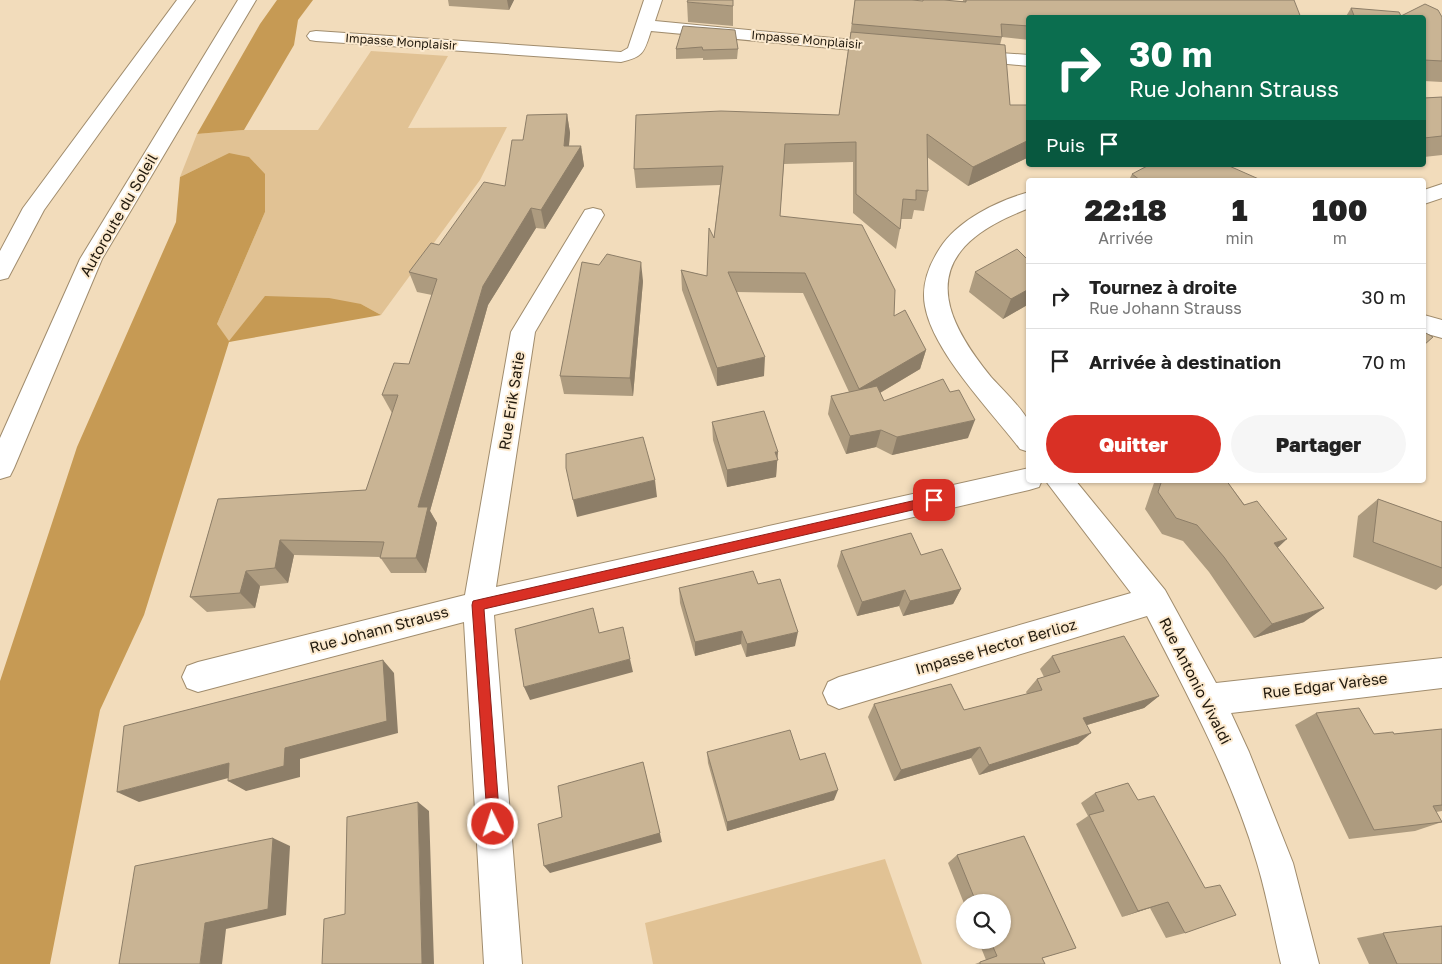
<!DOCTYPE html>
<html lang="fr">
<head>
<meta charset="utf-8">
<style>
  :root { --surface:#fff; --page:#f6f6f6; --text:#222; --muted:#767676; --line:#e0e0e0; --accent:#d93025 }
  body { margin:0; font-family:"Golos Text",sans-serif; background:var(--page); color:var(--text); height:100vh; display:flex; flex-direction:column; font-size:19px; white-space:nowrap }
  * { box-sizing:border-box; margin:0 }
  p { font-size:16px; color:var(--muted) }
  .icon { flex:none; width:28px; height:28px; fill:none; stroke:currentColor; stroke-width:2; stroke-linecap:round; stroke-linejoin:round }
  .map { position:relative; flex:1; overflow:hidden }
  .sheet { position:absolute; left:1026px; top:178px; width:400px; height:305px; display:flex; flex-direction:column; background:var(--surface); border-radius:5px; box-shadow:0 1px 4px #0004 }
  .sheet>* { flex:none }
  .banner { position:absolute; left:1026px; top:15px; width:400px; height:152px; border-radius:5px; box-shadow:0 1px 4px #0004; background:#0b6e4f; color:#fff; overflow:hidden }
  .buttons { position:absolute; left:956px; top:894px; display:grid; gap:10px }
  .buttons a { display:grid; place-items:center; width:55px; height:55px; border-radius:50%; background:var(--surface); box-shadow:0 1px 4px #0004; font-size:25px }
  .pin { position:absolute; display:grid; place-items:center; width:42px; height:42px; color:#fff; margin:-21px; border-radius:10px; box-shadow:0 2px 8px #0006 }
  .me { position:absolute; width:55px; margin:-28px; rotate:356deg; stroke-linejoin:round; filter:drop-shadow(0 0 4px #0008) }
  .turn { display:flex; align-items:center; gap:18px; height:105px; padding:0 20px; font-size:22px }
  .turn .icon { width:65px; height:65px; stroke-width:2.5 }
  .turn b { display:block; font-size:35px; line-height:42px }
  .then { display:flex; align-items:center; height:48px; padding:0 20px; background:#0003; gap:10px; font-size:19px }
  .eta { display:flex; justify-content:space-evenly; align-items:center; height:85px; text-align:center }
  .eta b { font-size:30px; font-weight:800; line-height:35px }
  .button { display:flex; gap:10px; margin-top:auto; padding:10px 20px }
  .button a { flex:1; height:58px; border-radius:30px; background:var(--accent); color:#fff; font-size:20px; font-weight:800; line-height:58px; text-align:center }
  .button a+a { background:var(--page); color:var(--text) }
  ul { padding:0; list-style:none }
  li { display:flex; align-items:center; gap:15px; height:65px; padding:0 20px; border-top:1px solid var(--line) }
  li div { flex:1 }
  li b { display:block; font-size:19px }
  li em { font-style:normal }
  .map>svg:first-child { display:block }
</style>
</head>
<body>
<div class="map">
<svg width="1442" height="964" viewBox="0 0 1442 964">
  <rect width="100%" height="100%" fill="#f2dcbb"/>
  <path fill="#e1c294" d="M 371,51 L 448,56 L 408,128 L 507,127 L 480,180 L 381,315 L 361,304 L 229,342 L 217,324 L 265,212 L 229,153 L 180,177 L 197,134 L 244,130 L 318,130 Z
    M 885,859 L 922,964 L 653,964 L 645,923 Z"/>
  <path fill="#c69a54" d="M 277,0 L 313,0 L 298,20 L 294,45 L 244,130 L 197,134 L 260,24 Z
    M 229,153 L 249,157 L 265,174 L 265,212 L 217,324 L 229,341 L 265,296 L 329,298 L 361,304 L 381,315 L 229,342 L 144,615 L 100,710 L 50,964 L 0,964 L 0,681 L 77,447 L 176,222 L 180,177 Z"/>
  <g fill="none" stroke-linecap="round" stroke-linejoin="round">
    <g stroke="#a08c6d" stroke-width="2">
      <path id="minor" d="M 644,0 L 662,0 L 655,21 L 885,43 L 891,44 L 894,48 L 891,52 L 885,53 L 651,31 C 644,52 644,57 621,62 L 316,41 L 310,40 L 307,36 L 310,32 L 316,31 L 621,52 L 628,48 Z
        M 970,51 L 1029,55 L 1029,66 L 964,60 L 961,56 L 964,52 Z
        M 1442,184 L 1442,198 L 1424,204 L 1424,190 Z
        M 1029,192 L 1029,208 C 1010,216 991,224 975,237 C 921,280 958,336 991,377 C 1000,387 1024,410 1028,421 C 1032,429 1029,443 1029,452 L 1020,449 C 991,411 933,352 925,306 C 921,285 929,265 940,248 C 958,220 997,201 1029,192 Z
        M 593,208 L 601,210 L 604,215 L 535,332 L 496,587 L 1029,468 L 1029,480 L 1042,480 L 1039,487 L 1029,490 L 494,615 L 522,964 L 484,964 L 464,622 L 198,692 L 187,688 L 182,677 L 187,666 L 198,662 L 465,595 L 511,332 L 585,210 Z
        M 1424,315 L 1442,320 L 1442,338 L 1424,333 Z
        M 1045,480 L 1075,480 L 1165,590 L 1216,683 L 1442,658 L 1442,688 L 1231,713 L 1249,752 L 1293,863 L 1319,964 L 1281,964 C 1273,931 1267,896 1257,863 C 1232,777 1188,696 1147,616 L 839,709 L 828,704 L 823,693 L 828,682 L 839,677 L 1131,593 Z"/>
    </g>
    <g stroke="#a08c6d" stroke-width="2">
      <path id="motorway" d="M 177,0 L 195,0 L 44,210 L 8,278 L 0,280 L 0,251 L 23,208 Z
        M 238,0 L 256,0 L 102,259 L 14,468 L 10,476 L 0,479 L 0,438 L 80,259 Z"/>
    </g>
    <use href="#minor" fill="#fff" fill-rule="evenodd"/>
    <use href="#motorway" fill="#fff" fill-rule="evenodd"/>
  </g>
  <path fill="#ad9b7f" d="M 448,0 L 514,0 L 509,10 L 449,6 Z
    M 855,0 L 963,1 L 963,0 L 1294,0 L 1029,18 L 1029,40 L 1002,37 L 1000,45 L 1010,105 L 1029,105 L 1029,157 L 968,186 L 927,157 L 928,191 L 924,211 L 914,210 L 912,219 L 901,219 L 900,229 L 896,249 L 853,213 L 853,162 L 784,164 L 780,216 L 894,316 L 926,350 L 920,369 L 880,393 L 884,401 L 968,438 L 892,455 L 876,447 L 846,454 L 828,414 L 831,396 L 849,392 L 803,293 L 737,292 L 764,376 L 717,386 L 682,290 L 681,270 L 707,276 L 714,238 L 720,185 L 636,188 L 634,169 L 839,115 Z
    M 687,2 L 733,6 L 733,26 L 688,22 Z
    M 1351,8 L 1401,16 L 1442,17 L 1442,82 L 1424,81 L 1424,18 L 1345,18 Z
    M 683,26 L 738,49 L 737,59 L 703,60 L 703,58 L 676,59 L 676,49 Z
    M 1442,97 L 1442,155 L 1424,157 L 1424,98 Z
    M 567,114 L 570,133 L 569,146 L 581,146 L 584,166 L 545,229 L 536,228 L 488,305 L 430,511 L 437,523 L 426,573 L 391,573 L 380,557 L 294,555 L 288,583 L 260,586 L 255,608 L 207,612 L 190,597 L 218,499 L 366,490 L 392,413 L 382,395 L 409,364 L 432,295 L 417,292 L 409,272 L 505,186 L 523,140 Z
    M 1132,174 L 1261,180 L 1129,180 Z
    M 1029,261 L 1029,304 L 1003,319 L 969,292 L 975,272 Z
    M 643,281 L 633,396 L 564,394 L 560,376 Z
    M 712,422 L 777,459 L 776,477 L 727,487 L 713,440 Z
    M 1155,480 L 1226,480 L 1277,548 L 1304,622 L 1254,638 L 1209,572 L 1183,541 L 1162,534 L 1145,509 Z
    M 1378,499 L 1442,522 L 1442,585 L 1436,590 L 1353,557 L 1358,516 Z
    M 841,551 L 921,555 L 961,589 L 953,604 L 903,616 L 899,606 L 857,616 L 837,566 Z
    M 758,584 L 795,646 L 746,657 L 741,644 L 695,656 L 680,603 L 679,588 Z
    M 1052,656 L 1159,696 L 1144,708 L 1087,725 L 1078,744 L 979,775 L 971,758 L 894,781 L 868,717 L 874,704 L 964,710 L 1027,694 L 1026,692 L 1037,679 L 1044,677 L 1040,669 Z
    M 1316,713 L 1374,734 L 1394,734 L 1442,729 L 1442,811 L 1436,812 L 1442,822 L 1415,831 L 1349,839 L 1295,725 Z
    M 707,752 L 800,760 L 834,800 L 727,831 L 708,763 Z
    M 1128,783 L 1185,933 L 1166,938 L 1150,908 L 1122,917 L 1076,824 L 1088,816 L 1081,803 L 1095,793 Z
    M 1024,836 L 1076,948 L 1042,958 L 1045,964 L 975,964 L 986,960 L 978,940 L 1002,940 L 1002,902 L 965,902 L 965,906 L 948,863 L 957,855 Z
    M 1383,933 L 1442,964 L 1369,964 L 1357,938 Z"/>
  <path fill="#8d7e68" d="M 507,0 L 514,0 L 509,10 Z
    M 567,114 L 570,133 L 567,166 L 564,146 Z
    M 1029,140 L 1029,157 L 968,186 L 973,167 Z
    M 581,146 L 584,166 L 545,229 L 541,210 Z
    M 531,208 L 536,228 L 488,305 L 430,511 L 437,523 L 426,573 L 416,558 L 418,507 L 483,286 Z
    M 641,262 L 643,281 L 633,396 L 630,378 Z
    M 1029,289 L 1029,304 L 1003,319 L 1011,299 Z
    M 926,350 L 920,369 L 856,407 L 859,389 Z
    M 765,357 L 764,376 L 717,386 L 717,368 Z
    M 975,420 L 968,438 L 892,455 L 897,437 Z
    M 881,430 L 876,447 L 846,454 L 850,436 Z
    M 775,452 L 778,452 L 776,477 L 727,487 L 727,470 Z
    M 655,480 L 657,497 L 577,517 L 573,500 Z
    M 1287,539 L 1270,555 L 1274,543 Z
    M 280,540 L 294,555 L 288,583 L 275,568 Z
    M 246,571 L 260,586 L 255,608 L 240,593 Z
    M 961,589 L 953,604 L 903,616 L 910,601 Z
    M 905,590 L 899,606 L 857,616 L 862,602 Z
    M 1324,608 L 1304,622 L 1254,638 L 1272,624 Z
    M 742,631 L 741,644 L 695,656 L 695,642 Z
    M 798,632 L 795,646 L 746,657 L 747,644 Z
    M 630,659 L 633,672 L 530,700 L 524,687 Z
    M 383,660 L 394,673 L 398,733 L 300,759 L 300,777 L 246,791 L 228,781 Z
    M 1159,696 L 1144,708 L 1070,730 L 1083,718 Z
    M 1091,733 L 1078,744 L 979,775 L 989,765 Z
    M 980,747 L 971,758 L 894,781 L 901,770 Z
    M 643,762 L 662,842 L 550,873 L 544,866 Z
    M 229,763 L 247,773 L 139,802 L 117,792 Z
    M 838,790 L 834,800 L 727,831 L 727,822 Z
    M 418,802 L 429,811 L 434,964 L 422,964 Z
    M 273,838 L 290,846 L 286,915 L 226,929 L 222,964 L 200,964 L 205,923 Z
    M 1168,902 L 1150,908 L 1122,917 L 1138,911 Z"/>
  <path fill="#c9b494" stroke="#8d7e68" d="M 688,0 L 733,0 L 733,6 L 687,2 Z
    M 855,0 L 912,0 L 923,1 L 923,0 L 944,0 L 966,2 L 966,0 L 1294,0 L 1301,18 L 1029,18 L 1029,26 L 1001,24 L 1002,37 L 852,24 Z
    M 1425,4 L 1438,10 L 1442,17 L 1442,61 L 1424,60 L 1424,18 L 1355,18 L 1351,8 L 1399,12 L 1401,16 Z
    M 683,26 L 735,30 L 738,49 L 703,50 L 702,47 L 676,49 Z
    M 851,32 L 1005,45 L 1010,105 L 1029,105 L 1029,140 L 973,167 L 927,134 L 928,191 L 916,190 L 916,200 L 903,199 L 900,229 L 856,194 L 856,142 L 785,144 L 780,216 L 862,225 L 895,290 L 894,316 L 905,310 L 926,350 L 859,389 L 805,273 L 728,272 L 765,357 L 717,368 L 681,270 L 707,276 L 709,228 L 714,238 L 723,166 L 634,169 L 636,115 L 721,111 L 839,115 Z
    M 1442,97 L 1442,136 L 1424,138 L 1424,98 Z
    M 567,114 L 564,146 L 581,146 L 541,210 L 531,208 L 483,286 L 418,507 L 428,507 L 416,558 L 380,558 L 384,542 L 280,540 L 275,568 L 246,571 L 240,593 L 190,597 L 218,499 L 366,490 L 398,395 L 382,395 L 394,363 L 409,364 L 437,279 L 409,272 L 431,243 L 439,245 L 484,182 L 505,186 L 512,140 L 523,140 L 527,115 Z
    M 1149,165 L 1227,165 L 1261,180 L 1139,180 L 1140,180 L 1132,174 Z
    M 1017,249 L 1029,261 L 1029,289 L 1011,299 L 975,272 Z
    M 607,254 L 641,262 L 630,378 L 560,376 L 582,262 L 599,265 Z
    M 1424,332 L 1433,337 L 1424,345 Z
    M 943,379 L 950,392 L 959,390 L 975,420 L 897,437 L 881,430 L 850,436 L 831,396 L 877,386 L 884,401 Z
    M 764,411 L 778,452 L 775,452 L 778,460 L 727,470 L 712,422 Z
    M 643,437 L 655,480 L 573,500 L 566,468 L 566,454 Z
    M 1162,480 L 1226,480 L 1244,505 L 1257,501 L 1287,539 L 1274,543 L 1324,608 L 1272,624 L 1224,557 L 1197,525 L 1176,518 L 1158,492 Z
    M 1378,499 L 1442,522 L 1442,568 L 1373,542 Z
    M 911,533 L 921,555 L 942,549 L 961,589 L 910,601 L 905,590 L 862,602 L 841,551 Z
    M 753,571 L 758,584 L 780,579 L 798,632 L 747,644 L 742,631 L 695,642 L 679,588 Z
    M 593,608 L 599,633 L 623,627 L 630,659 L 524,687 L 515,629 Z
    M 1124,636 L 1159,696 L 1083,718 L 1091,733 L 989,765 L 980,747 L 901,770 L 874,704 L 951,684 L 964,710 L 1042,690 L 1037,679 L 1060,672 L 1052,656 Z
    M 383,660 L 387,721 L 285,748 L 284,766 L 258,773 L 228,781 L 229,763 L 117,792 L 124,726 Z
    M 1359,708 L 1374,734 L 1393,732 L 1394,734 L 1442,729 L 1442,805 L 1433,806 L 1442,822 L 1374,830 L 1316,713 Z
    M 790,730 L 800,760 L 825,753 L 838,790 L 727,822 L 707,752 Z
    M 643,762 L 660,833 L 544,866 L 538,824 L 562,817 L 558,786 Z
    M 1128,783 L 1138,800 L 1154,796 L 1205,888 L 1220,885 L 1236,915 L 1185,933 L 1168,902 L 1138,911 L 1089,815 L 1104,811 L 1095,793 Z
    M 418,802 L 422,964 L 322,964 L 324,919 L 345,914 L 347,817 Z
    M 1024,836 L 1076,948 L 1042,958 L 1045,964 L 980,964 L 980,962 L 997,956 L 990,940 L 1002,940 L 1002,902 L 976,902 L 957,855 Z
    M 273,838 L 268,909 L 205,923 L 200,964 L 119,964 L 135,866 Z
    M 1442,926 L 1442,964 L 1397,964 L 1383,933 Z"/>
  <path fill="#d93025" stroke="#8d1f18" d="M 934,496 L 940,500 L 934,505 L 484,609 L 500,824 L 498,829 L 493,832 L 488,829 L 472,605 L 473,601 Z"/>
  <g text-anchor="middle" stroke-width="4" stroke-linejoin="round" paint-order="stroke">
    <g font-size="12" fill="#21190d" stroke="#fceacf">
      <text transform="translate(807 40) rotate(5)" y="4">Impasse Monplaisir</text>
      <text transform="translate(401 42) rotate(4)" y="4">Impasse Monplaisir</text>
    </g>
    <g font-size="15" fill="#21190d" stroke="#fceacf">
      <text transform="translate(119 215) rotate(-60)" y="5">Autoroute du Soleil</text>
      <text transform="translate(512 401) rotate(-81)" y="5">Rue Erik Satie</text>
      <text transform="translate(379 630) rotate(-15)" y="5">Rue Johann Strauss</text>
      <text transform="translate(996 647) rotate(-16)" y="5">Impasse Hector Berlioz</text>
      <text transform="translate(1195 681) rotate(63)" y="5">Rue Antonio Vivaldi</text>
      <text transform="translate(1325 686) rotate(-7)" y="5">Rue Edgar Varèse</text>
    </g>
  </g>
</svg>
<div class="buttons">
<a><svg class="icon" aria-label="search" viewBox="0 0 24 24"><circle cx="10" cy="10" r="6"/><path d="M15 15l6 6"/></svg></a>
</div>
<div class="pin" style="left:934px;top:500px;background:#d93025"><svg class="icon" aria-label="arrive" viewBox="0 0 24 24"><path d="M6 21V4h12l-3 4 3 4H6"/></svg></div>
<svg class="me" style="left:493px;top:824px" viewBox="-20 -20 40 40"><circle r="17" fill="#d93025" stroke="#fff" stroke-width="3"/><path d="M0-11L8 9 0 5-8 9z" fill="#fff"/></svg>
<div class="banner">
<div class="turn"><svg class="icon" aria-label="right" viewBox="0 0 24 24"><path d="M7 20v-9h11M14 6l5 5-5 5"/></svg><div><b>30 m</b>Rue Johann Strauss</div></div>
<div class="then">Puis<svg class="icon" aria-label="arrive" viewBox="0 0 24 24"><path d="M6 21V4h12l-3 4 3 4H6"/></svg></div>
</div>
<section class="sheet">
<div class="eta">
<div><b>22:18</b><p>Arrivée</p></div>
<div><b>1</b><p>min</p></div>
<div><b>100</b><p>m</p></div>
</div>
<ul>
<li><svg class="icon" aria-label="right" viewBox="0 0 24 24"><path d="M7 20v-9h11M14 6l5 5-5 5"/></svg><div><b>Tournez à droite</b><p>Rue Johann Strauss</p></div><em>30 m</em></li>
<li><svg class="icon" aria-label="arrive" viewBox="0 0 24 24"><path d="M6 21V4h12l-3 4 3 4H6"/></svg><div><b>Arrivée à destination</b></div><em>70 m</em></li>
</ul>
<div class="button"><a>Quitter</a><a>Partager</a></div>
</section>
</div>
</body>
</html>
